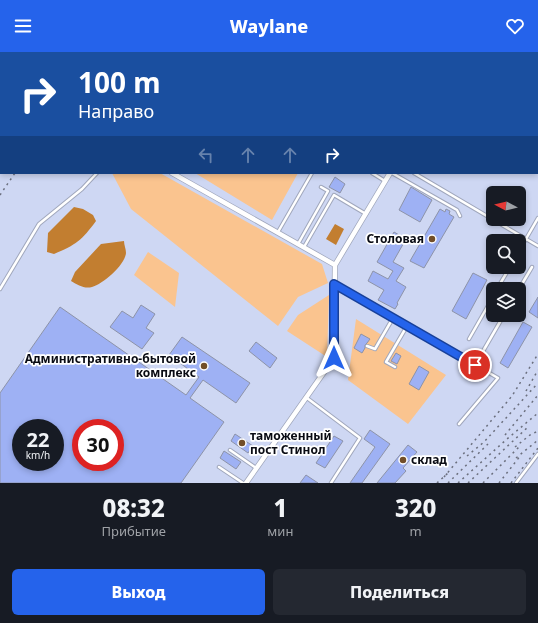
<!DOCTYPE html>
<html lang="ru">
<head>
<meta charset="utf-8">
<style>
  :root { --surface:#171b24; --page:#242831; --text:#f1f3f6; --muted:#9ea1a6; --accent:#2563eb }
  body { margin:0; font-family:"Noto Sans",sans-serif; background:var(--page); color:var(--text); height:100vh; display:flex; flex-direction:column; font-size:15px; white-space:nowrap }
  * { box-sizing:border-box; margin:0 }
  p { font-size:13px; color:var(--muted) }
  .icon { flex:none; width:22px; height:22px; fill:none; stroke:currentColor; stroke-width:2; stroke-linecap:round; stroke-linejoin:round }
  .map { position:relative; height:431px; overflow:hidden }
  .drawer { display:flex; flex-direction:column; background:var(--surface); flex:1 }
  .drawer>* { flex:none }
  .banner { position:absolute; left:0px; top:0px; width:538px; height:122px; box-shadow:0 2px 6px #0003; background:#1a4fa0; color:#fff; overflow:hidden }
  .needle { width:26px; rotate:277deg }
  .tools { position:absolute; left:486px; top:134px; display:grid; gap:8px }
  .tools a { display:grid; place-items:center; width:40px; height:40px; border-radius:6px; background:var(--surface); box-shadow:0 2px 6px #0003; font-size:20px }
  .speed { position:absolute; left:12px; top:367px; display:flex; gap:8px; font-size:20px; font-weight:700; text-align:center }
  .speed>* { display:grid; place-content:center; width:52px; height:52px; border-radius:50%; background:var(--surface); box-shadow:0 2px 6px #0003; line-height:1 }
  .speed small { font-size:10px; font-weight:400 }
  .speed .limit { border:6px solid #d22; background:#fff; color:#111 }
  .pin { position:absolute; display:grid; place-items:center; width:34px; height:34px; color:#fff; margin:-17px; border:2px solid #fff; border-radius:50%; box-shadow:0 1px 4px #0007 }
  .me { position:absolute; width:44px; margin:-22px; rotate:0deg; stroke-linejoin:round; filter:drop-shadow(0 0 3px #0008) }
  .turn { display:flex; align-items:center; gap:14px; height:84px; padding:0 12px; font-size:18px }
  .turn .icon { width:52px; height:52px; stroke-width:2.5 }
  .turn b { display:block; font-size:28px; line-height:34px }
  .lanes { display:flex; align-items:center; height:38px; padding:0 12px; background:#0003; justify-content:center; gap:20px; direction:ltr }
  .lanes .off { opacity:.35 }
  .eta { display:flex; justify-content:space-evenly; align-items:center; height:68px; text-align:center }
  .eta b { font-size:24px; font-weight:800; line-height:28px }
  .primary-button { display:flex; gap:8px; margin-top:auto; padding:8px 12px }
  .primary-button a { flex:1; height:46px; border-radius:6px; background:var(--accent); color:#fff; font-size:16px; font-weight:800; line-height:46px; text-align:center }
  .primary-button a+a { background:var(--page); color:var(--text) }
  header { display:flex; justify-content:space-between; align-items:center; height:52px; padding:0 12px; background:var(--accent); color:#fff; font-size:18px; font-weight:800 }
  .map>svg:first-child { display:block }
</style>
</head>
<body>
<header><svg class="icon" aria-label="menu" viewBox="0 0 24 24"><path d="M4 6h16M4 12h16M4 18h16"/></svg>Waylane<svg class="icon" aria-label="heart" viewBox="0 0 24 24"><path d="M12 20l-8-8c-3-5 5-10 8-4 3-6 11-1 8 4z"/></svg></header>
<div class="map">
<svg width="538" height="431" viewBox="0 0 538 431">
  <rect width="100%" height="100%" fill="#dee5fc"/>
  <path fill="#ced7f3" fill-rule="evenodd" d="M 0,0 L 538,0 L 538,431 L 0,431 ZM 1,1 L 537,1 L 537,121 L 1,121 ZM 493,141 L 519,141 L 519,167 L 493,167 ZM 493,189 L 519,189 L 519,215 L 493,215 ZM 493,237 L 519,237 L 519,263 L 493,263 ZM 21,376 L 55,376 L 55,410 L 21,410 ZM 81,376 L 115,376 L 115,410 L 81,410 Z"/>
  <path fill="#fac48f" d="M 112,121 L 160,121 L 322,212 L 328,231 L 298,245 L 278,274 L 131,157 Z
    M 195,121 L 298,121 L 272,168 Z
    M 148,200 L 179,221 L 175,255 L 134,223 Z
    M 329,243 L 327,305 L 287,279 L 298,263 Z
    M 356,267 L 446,323 L 408,372 L 348,328 Z"/>
  <path fill="#c27e30" d="M 74,155 L 83,157 L 93,163 L 96,169 C 82,188 76,193 54,202 L 47,200 L 48,181 Z
    M 335,172 L 344,177 L 336,193 L 326,187 Z
    M 124,189 C 124,193 126,197 126,201 C 125,213 103,232 92,235 C 84,237 78,233 71,229 L 75,220 L 101,192 Z"/>
  <path fill="#9eb1f4" stroke="#8d93a8" fill-rule="evenodd" d="M 335,125 L 345,132 L 340,141 L 329,135 Z
    M 411,135 L 432,148 L 420,170 L 399,158 Z
    M 440,157 L 445,160 L 446,157 L 450,159 L 449,162 L 454,165 L 424,216 L 410,209 Z
    M 394,180 L 406,187 L 393,210 L 404,216 L 396,229 L 406,235 L 397,251 L 398,252 L 395,257 L 378,248 L 384,238 L 368,229 L 373,219 L 388,227 L 393,219 L 377,210 Z
    M 473,221 L 487,228 L 466,267 L 452,259 Z
    M 538,245 L 538,266 L 529,260 Z
    M 141,253 L 155,262 L 146,276 L 154,281 L 142,297 L 110,275 L 122,259 L 133,266 Z
    M 60,255 L 186,343 L 199,325 L 169,303 L 182,285 L 250,331 L 236,351 L 203,328 L 190,346 L 224,370 L 181,431 L 0,431 L 0,341 ZM 21,376 L 55,376 L 55,410 L 21,410 ZM 81,376 L 115,376 L 115,410 L 81,410 Z
    M 523,270 L 532,275 L 508,316 L 500,311 Z
    M 361,282 L 370,287 L 367,291 L 365,293 L 365,296 L 362,301 L 354,296 Z
    M 256,290 L 277,306 L 270,316 L 249,299 Z
    M 396,301 L 401,304 L 397,312 L 391,309 Z
    M 419,314 L 429,320 L 419,338 L 409,332 Z
    M 370,378 L 390,392 L 362,431 L 350,431 L 375,395 L 364,387 Z
    M 235,382 L 253,394 L 248,401 L 231,389 Z
    M 334,384 L 343,389 L 325,416 L 316,411 Z
    M 408,393 L 417,400 L 403,416 L 406,419 L 395,431 L 377,431 Z
    M 224,399 L 241,410 L 236,417 L 220,406 Z
    M 306,423 L 318,431 L 300,431 Z"/>
  <g fill="none" stroke-linecap="round" stroke-linejoin="round">
    <g stroke="#a0a7bc" stroke-width="4.5">
      <path id="service" d="M 322,0 L 324,1
        M 372,121 L 385,129
        M 392,121 L 457,158 L 460,164
        M 414,121 L 538,194
        M 278,180 L 312,121
        M 298,192 L 328,139 L 321,135
        M 304,195 L 334,143 L 366,162
        M 519,199 L 538,166
        M 335,232 L 498,326 L 459,372
        M 0,237 L 39,172 L 82,137 L 97,121
        M 497,237 L 510,215
        M 519,237 L 532,215
        M 469,287 L 493,245
        M 367,294 L 375,297 L 393,266
        M 475,313 L 504,263
        M 395,315 L 386,310 L 407,274
        M 307,346 L 360,386 L 331,431
        M 230,398 L 256,416
        M 219,415 L 243,431
        M 516,431 L 538,402"/>
    </g>
    <g stroke="#a0a7bc" stroke-width="6">
      <path id="minor" d="M 456,1 L 456,0
        M 0,23 L 1,24
        M 172,121 L 335,213
        M 246,431 L 334,306 L 335,213 L 390,121"/>
    </g>
    <g stroke="#a0a7bc" stroke-width="9">
      <path id="secondary" d="M 0,6 L 1,4"/>
    </g>
    <use href="#service" stroke="#fff" stroke-width="2.5"/>
    <use href="#minor" stroke="#fff" stroke-width="4.5"/>
    <use href="#secondary" stroke="#e2e7fa" stroke-width="7"/>
    <path stroke="#6b6f7e" stroke-width="1.5" stroke-dasharray="2 4" stroke-linecap="butt" d="M 82,1 L 83,0
      M 150,1 L 153,0
      M 172,1 L 173,0
      M 0,143 L 15,121
      M 526,339 L 538,318
      M 505,383 L 538,343
      M 515,395 L 530,383 L 538,379
      M 467,404 L 484,390 L 538,331
      M 516,406 L 538,388
      M 444,425 L 512,344 L 538,302
      M 437,431 L 448,421
      M 448,431 L 488,392
      M 458,431 L 507,387 L 538,361
      M 468,431 L 528,375
      M 483,431 L 521,393
      M 499,431 L 521,403
      M 511,431 L 538,396"/>
  </g>
  <g fill="none" stroke-linecap="round" stroke-linejoin="round">
    <g stroke="#184099" stroke-width="10">
      <path id="route" d="M 334,306 L 334,232 L 475,313"/>
    </g>
    <use href="#route" stroke="#2563eb" stroke-width="7"/>
  </g>
  <g fill="#724e29" stroke="#fff" stroke-width="1.5">
    <circle cx="432" cy="187" r="4"/>
    <circle cx="204" cy="314" r="4"/>
    <circle cx="242" cy="391" r="4"/>
    <circle cx="403" cy="408" r="4"/>
  </g>
  <g text-anchor="middle" stroke-width="3.5" stroke-linejoin="round" paint-order="stroke">
    <g font-size="12" font-weight="bold" fill="#090b13" stroke="#fff" text-anchor="end">
      <text x="424" y="191">Столовая</text>
      <text x="196" y="311">Административно-бытовой<tspan x="196" dy="14">комплекс</tspan></text>
      <text x="250" y="388" text-anchor="start">таможенный<tspan x="250" dy="14">пост Стинол</tspan></text>
      <text x="411" y="412" text-anchor="start">склад</text>
    </g>
  </g>
</svg>
<div class="tools">
<a><svg class="needle" viewBox="-14 -14 28 28"><path d="M0-13l5 13h-10z" fill="#e53935"/><path d="M0 13l5-13h-10z" fill="#9ea1a6"/></svg></a>
<a><svg class="icon" aria-label="search" viewBox="0 0 24 24"><circle cx="10" cy="10" r="6"/><path d="M15 15l6 6"/></svg></a>
<a><svg class="icon" aria-label="layers" viewBox="0 0 24 24"><path d="M12 4l9 5-9 5-9-5zM3 14l9 5 9-5"/></svg></a>
</div>
<div class="speed"><div>22<small>km/h</small></div><div class="limit">30</div></div>
<div class="pin" style="left:475px;top:313px;background:#d93025"><svg class="icon" aria-label="arrive" viewBox="0 0 24 24"><path d="M6 21V4h12l-3 4 3 4H6"/></svg></div>
<svg class="me" style="left:334px;top:306px" viewBox="-20 -20 40 40"><path d="M0-17L14 15 0 8-14 15z" fill="#2563eb" stroke="#fff" stroke-width="4"/></svg>
<div class="banner">
<div class="turn"><svg class="icon" aria-label="right" viewBox="0 0 24 24"><path d="M7 20v-9h11M14 6l5 5-5 5"/></svg><div><b>100 m</b>Направо</div></div>
<div class="lanes"><svg class="icon off" aria-label="left" viewBox="0 0 24 24"><path d="M17 20v-9H6M10 6l-5 5 5 5"/></svg><svg class="icon off" aria-label="ahead" viewBox="0 0 24 24"><path d="M12 20V5M6 11l6-6 6 6"/></svg><svg class="icon off" aria-label="ahead" viewBox="0 0 24 24"><path d="M12 20V5M6 11l6-6 6 6"/></svg><svg class="icon" aria-label="right" viewBox="0 0 24 24"><path d="M7 20v-9h11M14 6l5 5-5 5"/></svg></div>
</div>
</div>
<section class="drawer">
<div class="eta">
<div><b>08:32</b><p>Прибытие</p></div>
<div><b>1</b><p>мин</p></div>
<div><b>320</b><p>m</p></div>
</div>
<div class="primary-button"><a>Выход</a><a>Поделиться</a></div>
</section>
</body>
</html>
